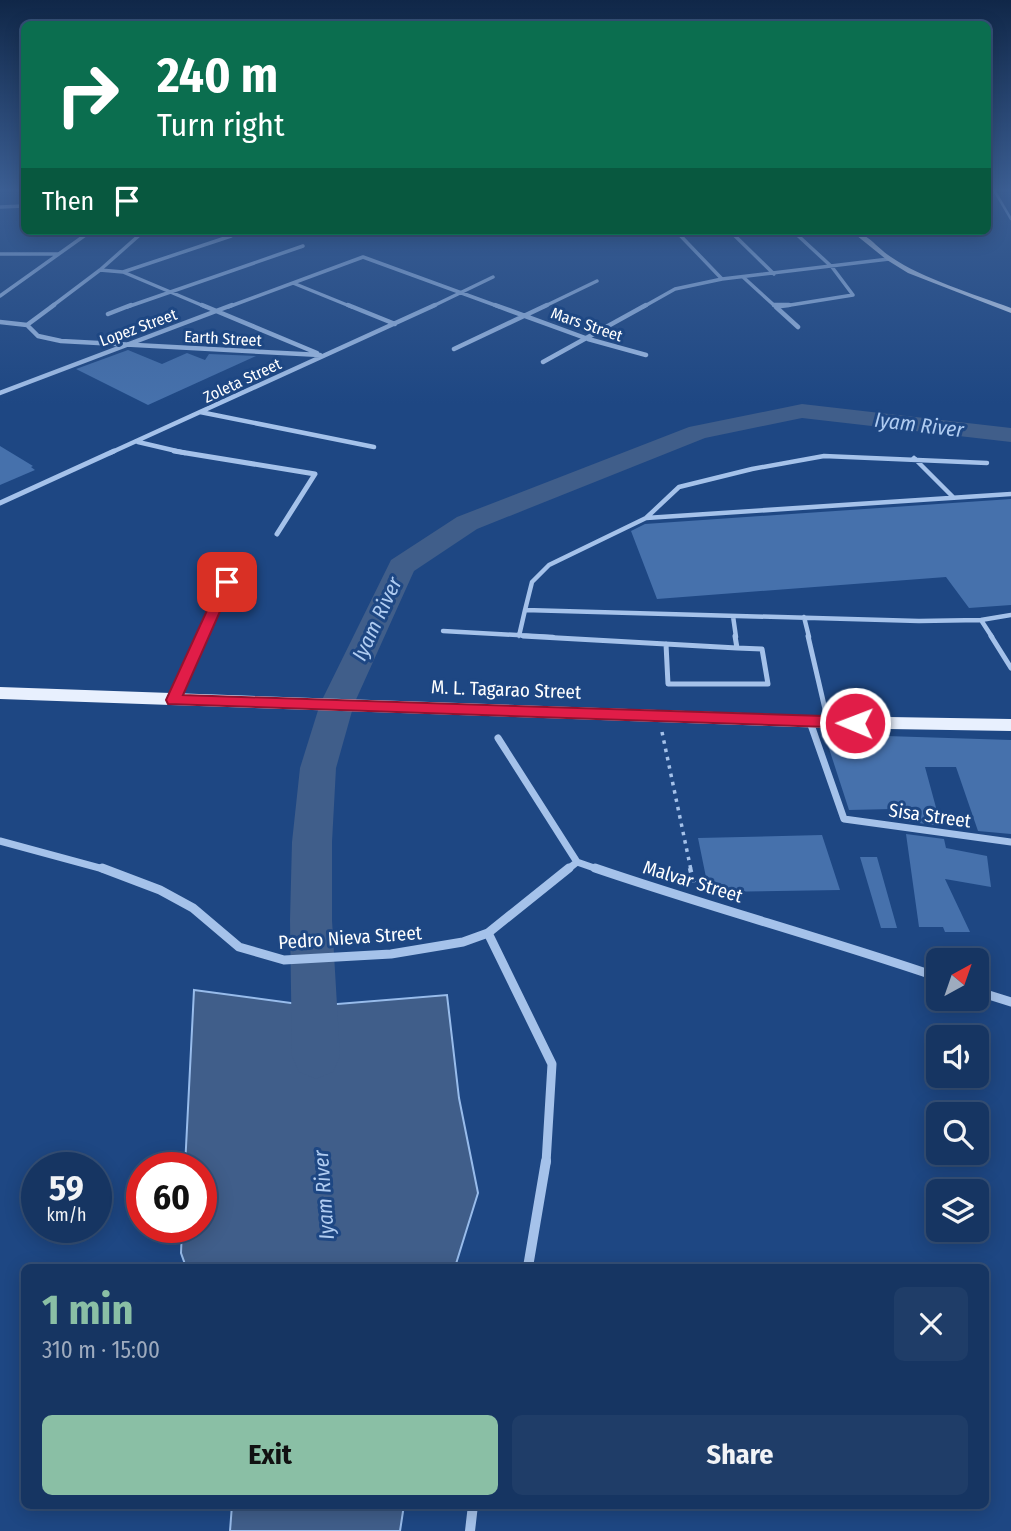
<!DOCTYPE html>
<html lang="en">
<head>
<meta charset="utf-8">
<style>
  :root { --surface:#163562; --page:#1f3d68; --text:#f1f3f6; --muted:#9eabbe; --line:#355077; --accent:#8abfa5 }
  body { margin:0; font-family:"Fira Sans Condensed",sans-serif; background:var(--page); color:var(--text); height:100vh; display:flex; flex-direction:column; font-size:26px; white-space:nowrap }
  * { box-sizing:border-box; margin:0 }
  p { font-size:23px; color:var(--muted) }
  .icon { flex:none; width:38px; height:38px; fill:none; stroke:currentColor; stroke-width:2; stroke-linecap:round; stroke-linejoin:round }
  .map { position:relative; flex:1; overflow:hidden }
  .side { position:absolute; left:21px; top:1264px; width:968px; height:245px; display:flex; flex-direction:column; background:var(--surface); border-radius:10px; box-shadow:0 4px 18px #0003,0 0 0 2px var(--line) }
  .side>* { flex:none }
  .guide { position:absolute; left:21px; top:21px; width:970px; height:214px; border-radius:10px; box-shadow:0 4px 18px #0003,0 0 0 2px var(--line); background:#0b6e4f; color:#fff; overflow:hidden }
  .needle { width:46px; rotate:40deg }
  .tools { position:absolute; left:926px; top:948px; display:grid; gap:14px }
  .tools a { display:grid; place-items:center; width:63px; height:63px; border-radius:10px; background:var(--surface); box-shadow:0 4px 18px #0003,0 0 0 2px var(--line); font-size:35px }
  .speed { position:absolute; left:21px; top:1152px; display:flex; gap:14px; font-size:35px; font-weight:700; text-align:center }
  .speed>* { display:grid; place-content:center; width:91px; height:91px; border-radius:50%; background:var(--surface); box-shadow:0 4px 18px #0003,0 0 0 2px var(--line); line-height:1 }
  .speed small { font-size:18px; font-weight:400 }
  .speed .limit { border:10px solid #d22; background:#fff; color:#111 }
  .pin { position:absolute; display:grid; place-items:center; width:60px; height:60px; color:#fff; margin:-30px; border-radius:14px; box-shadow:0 4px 10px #0006 }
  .me { position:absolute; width:77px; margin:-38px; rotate:271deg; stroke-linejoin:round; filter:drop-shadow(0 0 5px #0008) }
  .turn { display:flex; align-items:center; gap:24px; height:147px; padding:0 21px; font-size:32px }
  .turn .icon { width:91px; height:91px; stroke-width:2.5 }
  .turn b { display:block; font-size:49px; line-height:60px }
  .then { display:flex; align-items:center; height:66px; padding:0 21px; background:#0003; gap:14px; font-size:26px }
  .round { display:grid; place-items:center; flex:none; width:74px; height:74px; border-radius:10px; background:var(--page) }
  .head { display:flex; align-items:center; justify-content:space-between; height:119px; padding:0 21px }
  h1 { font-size:42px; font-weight:700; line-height:52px; color:var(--accent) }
  .primary-button { display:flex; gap:14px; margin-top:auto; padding:14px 21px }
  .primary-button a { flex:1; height:80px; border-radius:10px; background:var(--accent); color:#111; font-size:28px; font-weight:700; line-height:80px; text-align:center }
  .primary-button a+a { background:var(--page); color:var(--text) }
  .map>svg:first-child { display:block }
</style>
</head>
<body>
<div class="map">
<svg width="1011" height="1531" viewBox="0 0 1011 1531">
  <rect width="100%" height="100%" fill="#1e4783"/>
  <path fill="#405e8a" stroke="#98bceb" stroke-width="2" d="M 194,990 L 313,1006 L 447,995 L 459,1098 L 478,1193 L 455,1267 L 186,1267 L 181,1253 L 182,1227 L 201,1227 L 201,1167 L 185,1167 Z
    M 232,1505 L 404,1505 L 400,1531 L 230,1531 Z"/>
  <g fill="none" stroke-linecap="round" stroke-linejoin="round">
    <path stroke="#98bceb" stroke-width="2.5" d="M 994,190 L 1011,219"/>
    <path fill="#405e8a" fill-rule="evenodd" d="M 802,404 L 1011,428 L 1011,442 L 802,418 L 705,438 L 477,529 L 414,571 L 354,704 L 336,768 L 332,842 L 332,920 L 340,1056 L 333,1072 L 316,1079 L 299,1072 L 292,1056 L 290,920 L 292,842 L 300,768 L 320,704 L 391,560 L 457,517 L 689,427 Z"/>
  </g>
  <path fill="#4671ac" d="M 128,350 L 162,364 L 187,353 L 205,360 L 209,354 L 256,356 L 148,405 L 76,369 Z
    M 0,446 L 33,466 L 31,467 L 35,470 L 0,485 Z
    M 1011,499 L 1011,605 L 969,608 L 946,577 L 657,599 L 631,531 L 645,524 Z
    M 823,730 L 859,731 L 860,734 L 884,733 L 886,736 L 1011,740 L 1011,834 L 978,831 L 956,767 L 925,767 L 941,826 L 904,821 L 903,813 L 893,813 L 892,809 L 849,810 Z
    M 906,834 L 944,839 L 946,848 L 987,856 L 991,887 L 945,879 L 970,932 L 945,932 L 943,927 L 919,927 Z
    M 822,835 L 840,890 L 709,892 L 698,838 Z
    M 860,857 L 877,857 L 897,928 L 881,928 Z"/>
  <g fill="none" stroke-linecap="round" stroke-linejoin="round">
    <path stroke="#a5c2ea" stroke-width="3.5" stroke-dasharray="3.5 5" stroke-linecap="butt" d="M 662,732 L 691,870"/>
    <path stroke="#a5c2ea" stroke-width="4.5" stroke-dasharray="4.5 6" stroke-linecap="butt" d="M 690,868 L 694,885"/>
    <path stroke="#a5c2ea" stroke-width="4.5" d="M 914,458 L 953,497
      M 1011,494 L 646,518 L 549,565 L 532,582 L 525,610 L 919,621 L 981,620 L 1011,615
      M 646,518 L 679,487 L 752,469 L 824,456 L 987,463
      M 733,616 L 736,637
      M 804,617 L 809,637
      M 981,620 L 992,637
      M 443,631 L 553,637
      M 519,636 L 525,610"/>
    <path stroke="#a5c2ea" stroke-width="5" d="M 523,636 L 737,648 L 735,636
      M 808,636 L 828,722
      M 991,636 L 1011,668
      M 666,644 L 668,684 L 768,684 L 762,649 L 737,648"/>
    <path stroke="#a5c2ea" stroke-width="3.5" d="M 0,207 L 24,206
      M 676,231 L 722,279
      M 730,231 L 774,274
      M 0,254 L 58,254
      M 100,270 L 123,272 L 206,307
      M 123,272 L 231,236
      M 743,277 L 776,307
      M 293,283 L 352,307
      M 0,296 L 91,231
      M 51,307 L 100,270 L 144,231
      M 127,307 L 303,246
      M 228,307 L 363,257 L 500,307
      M 431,307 L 493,277
      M 543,307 L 597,281
      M 643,307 L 675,289 L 722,279 L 889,259
      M 778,307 L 853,295 L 832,267 L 793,231"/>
    <path stroke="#a5c2ea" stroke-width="4.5" d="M 202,305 L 317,353
      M 348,305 L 395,324
      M 495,305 L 588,339 L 646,355
      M 774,305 L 789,305
      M 776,307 L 798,327
      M 108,314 L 131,305
      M 0,322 L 27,325 L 38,336 L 61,341 L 320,355
      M 27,325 L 54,305
      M 454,349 L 547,305
      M 543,362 L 646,305
      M 0,393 L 232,305
      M 200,412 L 374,447
      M 138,442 L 185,453
      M 110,453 L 435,305"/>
    <path stroke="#a5c2ea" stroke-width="5" d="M 174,451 L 315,474 L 277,534
      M 0,503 L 114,451
      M 202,637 L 227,582"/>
    <path stroke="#a5c2ea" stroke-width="7" d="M 174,699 L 203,636
      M 810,722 L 844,819 L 1011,842
      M 498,738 L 577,862 L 600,870
      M 0,841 L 107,870
      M 567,870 L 577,862"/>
    <path stroke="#a5c2ea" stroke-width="9" d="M 102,868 L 160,890 L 193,908 L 239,947 L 284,960 L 391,954 L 463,942 L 488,933 L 569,868
      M 595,868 C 709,907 824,938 938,977
      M 488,933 L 552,1064 L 546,1163
      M 976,991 L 1011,1002"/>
    <path stroke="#a5c2ea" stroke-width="10" d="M 528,1267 L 546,1161
      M 470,1531 L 473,1505"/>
    <path fill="#d0e0f7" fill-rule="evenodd" d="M 851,231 C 866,231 878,249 891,257 C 923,279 974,294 1011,308 L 1011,313 L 908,273 L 887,260 Z"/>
    <path fill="#e8f0fe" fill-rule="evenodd" d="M 0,687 L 828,716 L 1011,719 L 1011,731 L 828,728 L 0,699 Z"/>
  </g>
  <linearGradient id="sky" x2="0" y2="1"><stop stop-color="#102748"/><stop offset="0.47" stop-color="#3b5e93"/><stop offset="1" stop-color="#3b5e93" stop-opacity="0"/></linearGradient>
  <rect width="1011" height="404" fill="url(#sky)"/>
  <path fill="#e11d48" stroke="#92132f" stroke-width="2" d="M 227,578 L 233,582 L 183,695 L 855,717 L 862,723 L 855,728 L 168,704 L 166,700 L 220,582 Z"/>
  <g text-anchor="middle" stroke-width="6" stroke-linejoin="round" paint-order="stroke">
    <g font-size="16" fill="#fff" stroke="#1e4783">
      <text transform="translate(587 324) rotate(19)" y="6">Mars Street</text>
      <text transform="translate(138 327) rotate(-20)" y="6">Lopez Street</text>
      <text transform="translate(223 338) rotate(3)" y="6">Earth Street</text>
      <text transform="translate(242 380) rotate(-25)" y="6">Zoleta Street</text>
    </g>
    <g font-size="19" fill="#fff" stroke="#1e4783">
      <text transform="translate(506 689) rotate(2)" y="7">M. L. Tagarao Street</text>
      <text transform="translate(930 815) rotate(8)" y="7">Sisa Street</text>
      <text transform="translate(693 881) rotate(17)" y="7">Malvar Street</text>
      <text transform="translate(350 937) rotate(-4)" y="7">Pedro Nieva Street</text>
    </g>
    <g font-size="21" font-style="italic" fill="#b0ccf1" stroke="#1e4783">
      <text transform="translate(919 425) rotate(7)" y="7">Iyam River</text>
      <text transform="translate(377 619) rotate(-65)" y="7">Iyam River</text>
      <text transform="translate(324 1195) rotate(-94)" y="7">Iyam River</text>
    </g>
  </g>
</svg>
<div class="tools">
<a><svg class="needle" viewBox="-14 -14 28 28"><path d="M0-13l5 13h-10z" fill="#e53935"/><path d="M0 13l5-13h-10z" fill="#9eabbe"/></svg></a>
<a><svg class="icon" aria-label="sound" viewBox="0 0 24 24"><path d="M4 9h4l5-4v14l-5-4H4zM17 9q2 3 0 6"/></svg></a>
<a><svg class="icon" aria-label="search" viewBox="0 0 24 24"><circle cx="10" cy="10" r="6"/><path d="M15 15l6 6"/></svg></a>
<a><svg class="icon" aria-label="layers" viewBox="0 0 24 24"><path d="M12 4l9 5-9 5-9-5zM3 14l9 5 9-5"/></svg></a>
</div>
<div class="speed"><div>59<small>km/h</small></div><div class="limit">60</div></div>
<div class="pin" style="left:227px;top:582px;background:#d93025"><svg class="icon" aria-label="arrive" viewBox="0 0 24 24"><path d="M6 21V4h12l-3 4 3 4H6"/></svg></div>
<svg class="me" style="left:855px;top:723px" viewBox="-20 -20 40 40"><circle r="17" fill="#e11d48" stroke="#fff" stroke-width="3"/><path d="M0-11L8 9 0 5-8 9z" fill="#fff"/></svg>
<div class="guide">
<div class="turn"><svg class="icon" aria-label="right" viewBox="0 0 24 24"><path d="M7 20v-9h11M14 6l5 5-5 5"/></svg><div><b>240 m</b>Turn right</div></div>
<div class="then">Then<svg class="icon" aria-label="arrive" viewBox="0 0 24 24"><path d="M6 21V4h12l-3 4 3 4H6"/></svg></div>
</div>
<section class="side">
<div class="head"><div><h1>1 min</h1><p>310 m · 15:00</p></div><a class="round"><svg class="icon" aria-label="close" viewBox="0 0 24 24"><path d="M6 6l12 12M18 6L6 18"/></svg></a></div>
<div class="primary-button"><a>Exit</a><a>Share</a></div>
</section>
</div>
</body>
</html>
